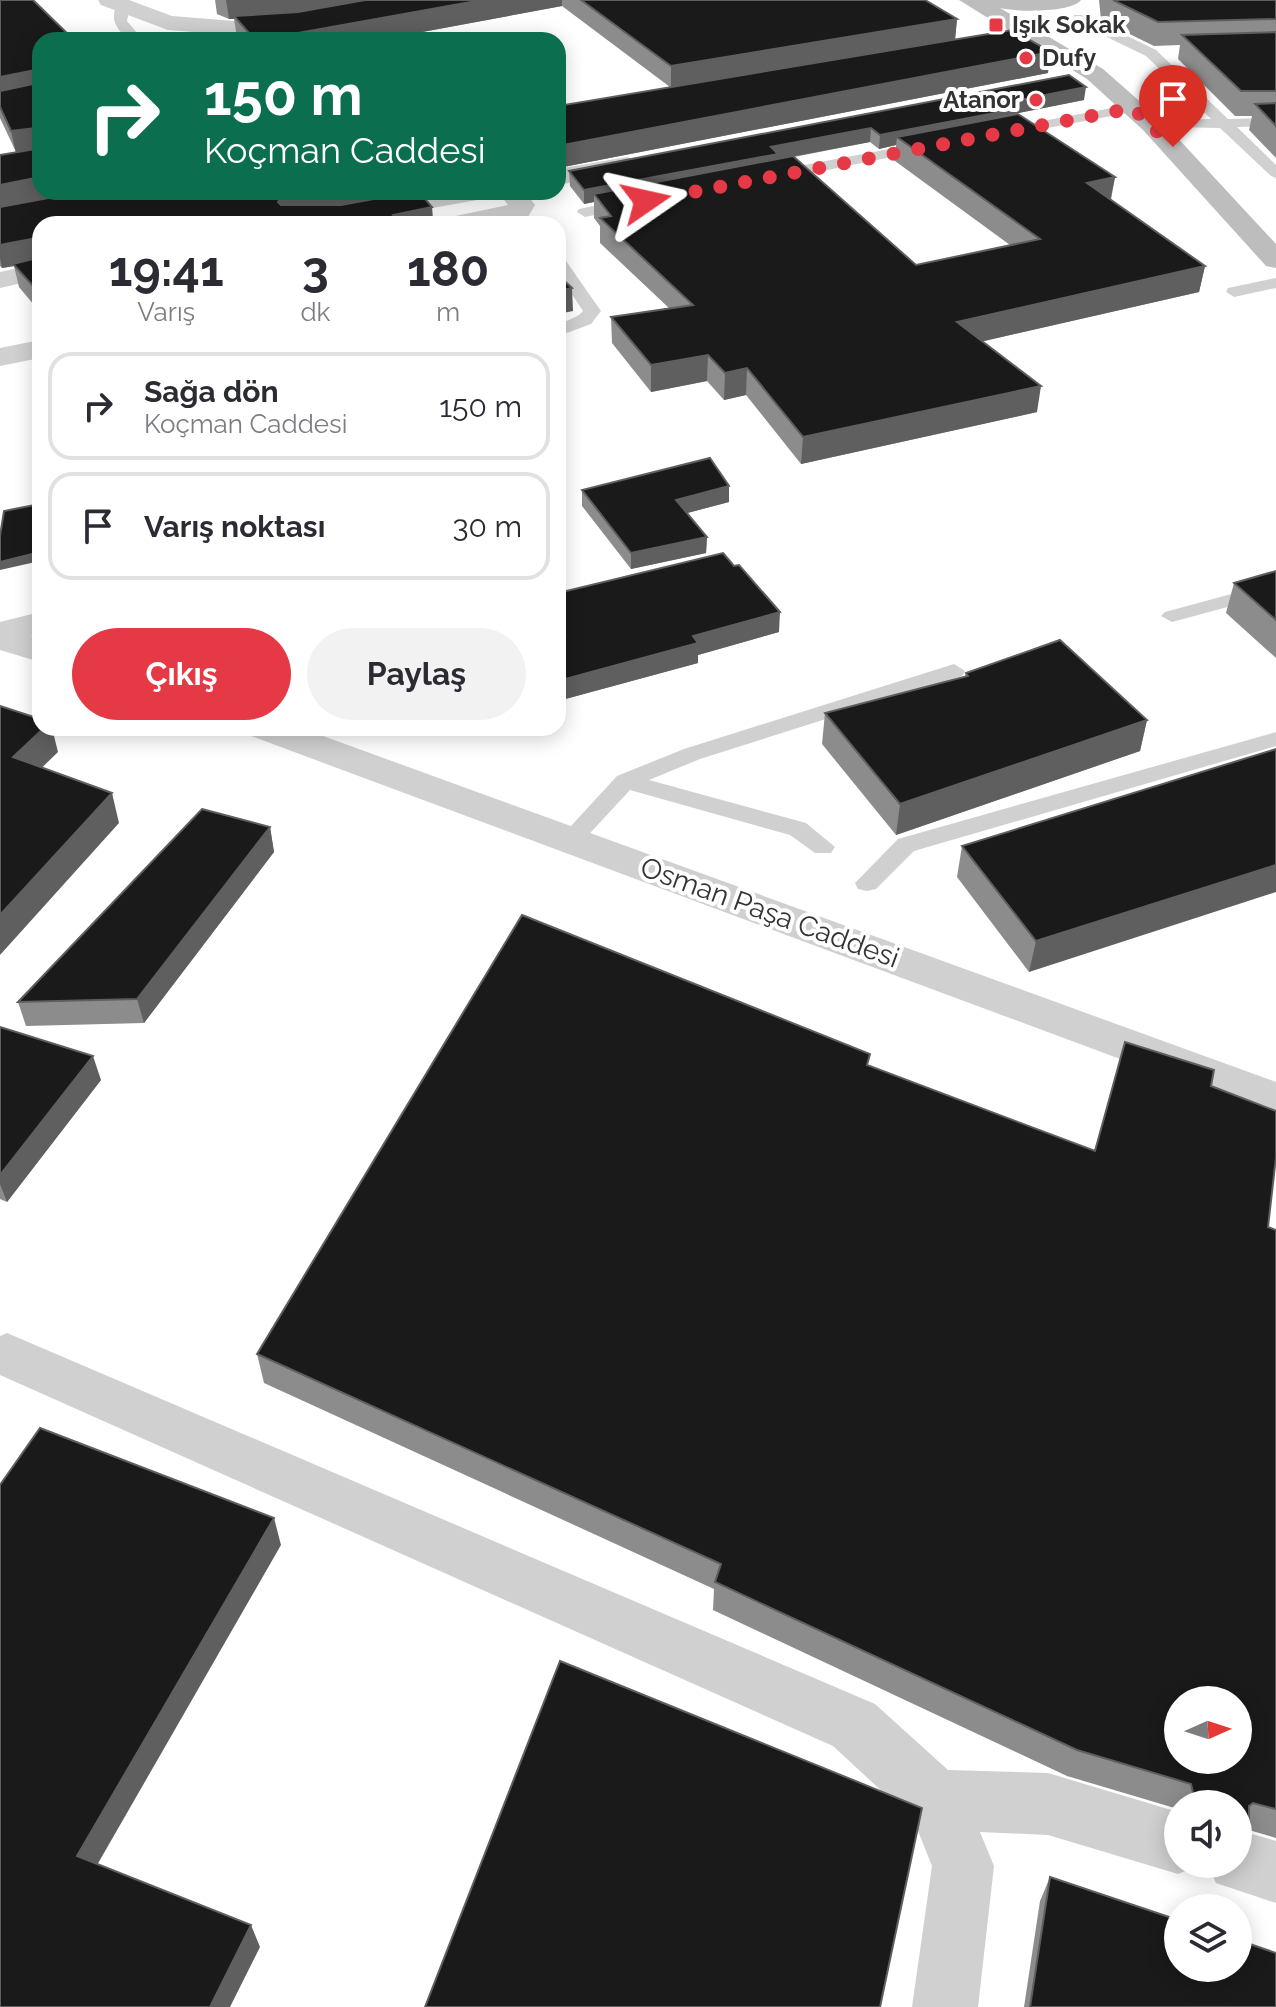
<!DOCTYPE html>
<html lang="tr">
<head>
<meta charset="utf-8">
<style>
  :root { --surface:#fff; --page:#f2f2f3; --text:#2b2b33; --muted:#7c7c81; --line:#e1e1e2; --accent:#e63946 }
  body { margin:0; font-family:Raleway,sans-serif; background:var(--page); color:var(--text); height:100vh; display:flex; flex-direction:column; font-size:30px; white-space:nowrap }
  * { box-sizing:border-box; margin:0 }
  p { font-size:26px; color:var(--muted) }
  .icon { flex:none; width:44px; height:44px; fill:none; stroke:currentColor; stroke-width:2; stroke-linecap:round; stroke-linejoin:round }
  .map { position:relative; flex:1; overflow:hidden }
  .side { position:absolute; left:32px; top:216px; width:534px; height:520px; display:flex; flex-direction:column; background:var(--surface); border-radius:24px; box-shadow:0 4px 20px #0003 }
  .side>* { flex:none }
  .guide { position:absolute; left:32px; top:32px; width:534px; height:168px; border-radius:24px; box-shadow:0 4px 20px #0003; background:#0b6e4f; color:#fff; overflow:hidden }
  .needle { width:52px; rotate:87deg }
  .buttons { position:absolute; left:1164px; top:1686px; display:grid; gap:16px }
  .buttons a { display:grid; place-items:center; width:88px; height:88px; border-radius:50%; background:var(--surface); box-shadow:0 4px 20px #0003; font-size:40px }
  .pin { position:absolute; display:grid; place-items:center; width:68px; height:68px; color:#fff; margin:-82px -34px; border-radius:50% 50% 50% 0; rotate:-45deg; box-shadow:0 0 8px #0007 }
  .pin .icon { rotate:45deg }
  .me { position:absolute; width:88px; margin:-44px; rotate:79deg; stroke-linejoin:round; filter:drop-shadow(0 0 6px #0008) }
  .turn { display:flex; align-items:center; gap:28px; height:168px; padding:0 40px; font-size:36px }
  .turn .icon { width:104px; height:104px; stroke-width:2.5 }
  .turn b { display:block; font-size:56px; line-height:68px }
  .eta { display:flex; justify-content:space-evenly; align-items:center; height:136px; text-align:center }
  .eta b { font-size:48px; font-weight:700; line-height:56px }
  .cta { display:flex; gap:16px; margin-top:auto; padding:16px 40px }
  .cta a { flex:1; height:92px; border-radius:48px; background:var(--accent); color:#fff; font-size:32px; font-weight:700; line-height:92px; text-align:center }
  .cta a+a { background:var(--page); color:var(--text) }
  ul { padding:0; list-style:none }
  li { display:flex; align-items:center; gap:24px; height:108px; margin:0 16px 12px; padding:0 24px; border:4px solid var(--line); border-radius:24px }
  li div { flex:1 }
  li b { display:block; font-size:30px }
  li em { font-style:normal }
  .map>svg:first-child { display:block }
</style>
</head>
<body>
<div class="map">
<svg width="1276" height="2007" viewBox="0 0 1276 2007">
  <rect width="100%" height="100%" fill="#fff"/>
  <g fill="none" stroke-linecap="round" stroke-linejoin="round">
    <path fill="#d0d0d0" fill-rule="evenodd" d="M 118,3 L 130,6 L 127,21 L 143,40 L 128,40 C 116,28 109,19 118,3 Z
      M 1074,15 L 1084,15 L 1156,50 L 1228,119 L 1276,118 L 1276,126 L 1237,127 L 1276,165 L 1276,178 L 1271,176 L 1220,128 L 1170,127 L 1170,121 L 1175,120 L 1211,119 L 1146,56 L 1074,21 Z
      M 1133,104 L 1138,105 L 1138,111 L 1005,136 L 998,132 L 1005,128 Z
      M 931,141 L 936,142 L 936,148 L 773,181 L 765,176 L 773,171 Z
      M 628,199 L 636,204 L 634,207 L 585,217 L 577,212 L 579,209 Z
      M 558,256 L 564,258 L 601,311 L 591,324 L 567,333 L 558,328 C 564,319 577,319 583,311 L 558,273 Z
      M 1276,278 L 1276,288 L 1234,297 L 1226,292 L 1228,288 Z
      M 1276,582 L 1276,594 L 1172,622 L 1161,616 L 1165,612 Z
      M 954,664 L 965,671 L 962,676 L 700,759 L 649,780 L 806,823 L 835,847 L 831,853 L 815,853 L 790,835 L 630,790 L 579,845 L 563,845 L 559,839 L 617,776 L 684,749 Z
      M 1276,732 L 1276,746 L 914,851 L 876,889 L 867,891 L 858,889 L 855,883 L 898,839 Z"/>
    <path fill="#d0d0d0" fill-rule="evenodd" d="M 98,0 L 129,0 L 172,16 L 234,21 L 296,16 L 304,18 L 307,23 L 304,28 L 296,30 L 234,35 L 168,30 L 101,5 Z
      M 627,157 L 636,160 L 640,165 L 636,170 L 558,185 L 558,169 Z
      M 433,192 L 490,192 L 486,198 L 477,200 L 343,224 L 284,224 L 288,218 L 298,216 Z
      M 498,192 L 525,192 L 535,205 L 528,217 L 495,224 L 442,224 L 446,218 L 508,205 Z
      M 40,263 L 40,279 L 0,288 L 0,272 Z
      M 40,340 L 40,358 L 0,366 L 0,348 Z
      M 40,612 L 40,634 L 0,644 L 0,622 Z
      M 7,1333 L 875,1704 L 948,1770 L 1048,1773 L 1178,1812 L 1178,1864 L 1200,1865 L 1178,1874 L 1048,1835 L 980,1832 L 994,1866 L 978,2007 L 912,2007 L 932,1866 L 914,1821 L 833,1746 L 0,1375 L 0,1336 Z
      M 1238,1830 L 1276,1841 L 1276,1903 L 1216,1883 L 1208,1864 L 1238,1864 Z"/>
    <path fill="#d0d0d0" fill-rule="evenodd" d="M 0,627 L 40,639 L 40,662 L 0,650 Z
      M 245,728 L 301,728 L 1276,1082 L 1276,1117 L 251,736 Z"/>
    <path fill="#bdbdbd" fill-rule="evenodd" d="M 959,0 L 1081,0 C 1071,13 1016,12 1000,8 L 1103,69 L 1161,120 L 1276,244 L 1276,268 L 1266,266 L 1143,130 L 1087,79 Z"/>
  </g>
  <path fill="#8c8c8c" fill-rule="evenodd" d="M 0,0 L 74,40 L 40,192 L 432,207 L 433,224 L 40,224 L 39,311 L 19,287 L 14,266 L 2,268 L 0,266 L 0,155 L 16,152 L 0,118 Z
    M 215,0 L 925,0 L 957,19 L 955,40 L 1048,73 L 558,168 L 558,106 L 670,87 L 562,6 L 379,40 L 239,40 L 237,37 L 234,19 L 229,19 L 217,14 Z
    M 1099,0 L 1276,0 L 1276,158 L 1249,130 L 1252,116 L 1235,116 L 1178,59 L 1180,45 L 1154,46 L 1101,20 Z
    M 1069,75 L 1084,100 L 999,117 L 1115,177 L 1111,200 L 1205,266 L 1199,292 L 983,341 L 1037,412 L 801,464 L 746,395 L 724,400 L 707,381 L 651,392 L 612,343 L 611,317 L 669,308 L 600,243 L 600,226 L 594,218 L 594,202 L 584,204 L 570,186 L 569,171 ZM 870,142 L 879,149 L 896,145 L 895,161 L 1010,245 L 916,265 L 794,157 Z
    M 582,490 L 729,502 L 687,513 L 707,537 L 706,553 L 631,569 L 582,506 Z
    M 1276,571 L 1276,658 L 1226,613 L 1234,583 Z
    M 558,593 L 779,632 L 698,655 L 698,663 L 558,701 Z
    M 966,673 L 1147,720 L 1140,751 L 896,835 L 822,744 L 825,713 L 965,676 Z
    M 1276,749 L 1029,972 L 957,877 L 962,846 Z
    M 270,827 L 274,852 L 144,1023 L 26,1026 L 18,1002 Z
    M 0,1027 L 101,1080 L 7,1202 L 0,1199 Z
    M 869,1066 L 1095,1151 L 1211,1086 L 1268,1227 L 1276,1230 L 1276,1838 L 1242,1828 L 1238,1836 L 1238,1804 L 1178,1804 L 1178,1809 L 1067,1776 L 713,1610 L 714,1589 L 264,1383 L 257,1354 Z
    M 1050,1877 L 1276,2007 L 1024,2007 L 1040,1901 Z"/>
  <path fill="#5f5f5f" d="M 226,0 L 372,0 L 296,14 L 234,16 L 234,19 L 229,19 Z
    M 482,0 L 562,0 L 562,6 L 379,40 L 259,40 Z
    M 957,19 L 955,40 L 671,88 L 671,66 Z
    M 1051,52 L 1048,73 L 558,168 L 558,146 Z
    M 35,70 L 39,91 L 0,99 L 0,77 Z
    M 1086,87 L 1084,100 L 897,137 L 896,145 L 879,149 L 880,135 L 990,106 Z
    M 37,128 L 40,150 L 16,153 L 11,131 Z
    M 871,128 L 870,142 L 594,194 L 594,202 L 584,204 L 584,190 L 771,147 Z
    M 40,177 L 40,192 L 86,192 L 0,208 L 0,185 Z
    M 1115,177 L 1110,201 L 1087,183 Z
    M 294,192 L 417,192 L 286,216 L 278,202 L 283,194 Z
    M 432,207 L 433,224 L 394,224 L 393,215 Z
    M 37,238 L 40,261 L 13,264 L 14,266 L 2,268 L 0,258 L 0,245 Z
    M 1205,266 L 1199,292 L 954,348 L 957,322 Z
    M 40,286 L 40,310 L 39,311 L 34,287 Z
    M 572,288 L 573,311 L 558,314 L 558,291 Z
    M 708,355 L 707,381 L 651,392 L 651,365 Z
    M 747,368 L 746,395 L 724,400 L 725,373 Z
    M 1041,386 L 1037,412 L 801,464 L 803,437 Z
    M 729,486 L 729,502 L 676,516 L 676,500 Z
    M 707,537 L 706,553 L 631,569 L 631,553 Z
    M 40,552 L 40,561 L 0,570 L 0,562 Z
    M 780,612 L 779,632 L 698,655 L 698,663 L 558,701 L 558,681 L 693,636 Z
    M 1147,720 L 1140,751 L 896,835 L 900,804 Z
    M 44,728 L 52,728 L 58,752 L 22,787 L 13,757 Z
    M 112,793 L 119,823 L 0,955 L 0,915 Z
    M 270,827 L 274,852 L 144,1023 L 137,999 Z
    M 1276,865 L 1276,892 L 1029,972 L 1036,941 Z
    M 93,1056 L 101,1080 L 7,1202 L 0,1184 L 0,1175 Z
    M 274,1518 L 281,1545 L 89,1879 L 77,1856 Z
    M 251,1925 L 260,1947 L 230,2007 L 210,2007 Z"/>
  <path fill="#1a1a1a" stroke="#5f5f5f" stroke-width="2" fill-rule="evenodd" d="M 0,0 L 33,0 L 74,40 L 40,40 L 40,177 L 0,185 L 0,155 L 36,149 L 37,128 L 11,131 L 0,107 L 0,91 L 38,83 L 39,73 L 35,70 L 0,77 Z
    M 365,0 L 482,0 L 259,40 L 255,40 L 234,16 L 298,12 Z
    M 581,0 L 925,0 L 957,19 L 671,66 Z
    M 1113,0 L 1276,0 L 1276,19 L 1158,22 Z
    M 1012,30 L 1051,52 L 558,146 L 558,106 Z
    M 1276,32 L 1276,91 L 1241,91 L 1182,35 Z
    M 1069,75 L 1086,87 L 990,106 L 1000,112 L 880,135 L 871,128 L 834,135 L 771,147 L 778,154 L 584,190 L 569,171 Z
    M 1276,103 L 1276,126 L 1255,104 Z
    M 1018,114 L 1115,177 L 1087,183 L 1205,266 L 957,322 L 1041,386 L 803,437 L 747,368 L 725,373 L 708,355 L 651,365 L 611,317 L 693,305 L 600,218 L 611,216 L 594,194 L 793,156 L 916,265 L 1040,239 L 897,137 Z
    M 80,192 L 294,192 L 283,194 L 278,202 L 281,205 L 341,205 L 412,192 L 419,192 L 432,207 L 393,215 L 402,224 L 40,224 L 40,286 L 34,287 L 13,264 L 37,258 L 37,238 L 0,245 L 0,207 Z
    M 558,275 L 572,288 L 558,291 Z
    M 710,458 L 729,486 L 676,500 L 707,537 L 631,553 L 582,490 Z
    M 40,504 L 40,552 L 0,562 L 0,536 L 4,511 Z
    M 723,553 L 734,566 L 739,565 L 780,612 L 693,636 L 698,643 L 558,681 L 558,638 L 565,636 L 558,626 L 558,593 Z
    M 1276,571 L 1276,620 L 1234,583 Z
    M 1060,640 L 1147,720 L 900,804 L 825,713 L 968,676 L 966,673 Z
    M 0,706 L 40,719 L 40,728 L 44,728 L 13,757 L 112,793 L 0,915 Z
    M 1276,749 L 1276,865 L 1036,941 L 962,846 Z
    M 202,809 L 270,827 L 137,999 L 18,1002 Z
    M 522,915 L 870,1054 L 867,1065 L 1095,1151 L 1125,1042 L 1214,1070 L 1211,1086 L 1276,1111 L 1276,1157 L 1268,1227 L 1276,1230 L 1276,1809 L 1253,1803 L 1249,1806 L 1249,1817 L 1238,1813 L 1238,1804 L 1212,1804 L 1194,1797 L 1191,1784 L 1077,1750 L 715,1582 L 721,1564 L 257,1354 ZM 1178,1700 L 1238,1700 L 1238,1760 L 1178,1760 Z
    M 0,1027 L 93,1056 L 0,1175 Z
    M 40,1428 L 274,1518 L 77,1856 L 251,1925 L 210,2007 L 0,2007 L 0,1485 Z
    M 560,1661 L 922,1808 L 880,2007 L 425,2007 Z
    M 1050,1877 L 1178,1920 L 1178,1968 L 1238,1968 L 1238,1940 L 1276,1953 L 1276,2007 L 1030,2007 Z"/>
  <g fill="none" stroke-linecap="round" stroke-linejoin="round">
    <path stroke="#e63946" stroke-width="14" stroke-dasharray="0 25.2" d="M 646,201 L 1133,108 L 1173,147"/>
  </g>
  <g fill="#e63946" stroke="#fff" stroke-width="3">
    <rect x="988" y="17" width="16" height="16" rx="4"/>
    <circle cx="1026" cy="58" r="8"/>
    <circle cx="1036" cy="100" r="8"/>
  </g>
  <g text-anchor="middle" stroke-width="8" stroke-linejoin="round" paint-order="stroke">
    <g font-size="24" font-weight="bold" fill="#333" stroke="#fff" text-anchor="start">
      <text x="1012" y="33">Işık Sokak</text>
      <text x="1042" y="66">Dufy</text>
      <text x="1020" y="108" text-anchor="end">Atanor</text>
    </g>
    <g font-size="28" fill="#333" stroke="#fff">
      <text transform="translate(770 912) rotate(20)" y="10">Osman Paşa Caddesi</text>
    </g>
  </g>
</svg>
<div class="buttons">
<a><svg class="needle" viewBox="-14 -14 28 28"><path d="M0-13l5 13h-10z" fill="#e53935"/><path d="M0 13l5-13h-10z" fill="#7c7c81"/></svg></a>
<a><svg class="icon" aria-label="sound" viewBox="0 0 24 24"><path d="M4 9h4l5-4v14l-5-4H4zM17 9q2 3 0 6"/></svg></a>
<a><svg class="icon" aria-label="layers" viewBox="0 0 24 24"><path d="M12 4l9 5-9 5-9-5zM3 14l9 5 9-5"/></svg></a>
</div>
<div class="pin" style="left:1173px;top:147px;background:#d93025"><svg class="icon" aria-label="arrive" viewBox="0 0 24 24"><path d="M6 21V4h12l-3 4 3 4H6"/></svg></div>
<svg class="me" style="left:646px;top:201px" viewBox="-20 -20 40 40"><path d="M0-17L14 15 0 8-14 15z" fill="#e63946" stroke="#fff" stroke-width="4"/></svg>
<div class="guide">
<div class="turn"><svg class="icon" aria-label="right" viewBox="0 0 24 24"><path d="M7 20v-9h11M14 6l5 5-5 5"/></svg><div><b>150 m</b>Koçman Caddesi</div></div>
</div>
<section class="side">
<div class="eta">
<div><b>19:41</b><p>Varış</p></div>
<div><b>3</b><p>dk</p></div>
<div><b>180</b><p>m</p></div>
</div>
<ul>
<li><svg class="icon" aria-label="right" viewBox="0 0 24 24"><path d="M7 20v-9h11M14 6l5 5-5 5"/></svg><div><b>Sağa dön</b><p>Koçman Caddesi</p></div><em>150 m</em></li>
<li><svg class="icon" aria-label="arrive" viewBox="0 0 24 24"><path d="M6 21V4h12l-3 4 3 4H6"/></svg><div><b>Varış noktası</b></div><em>30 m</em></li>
</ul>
<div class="cta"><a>Çıkış</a><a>Paylaş</a></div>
</section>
</div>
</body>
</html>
